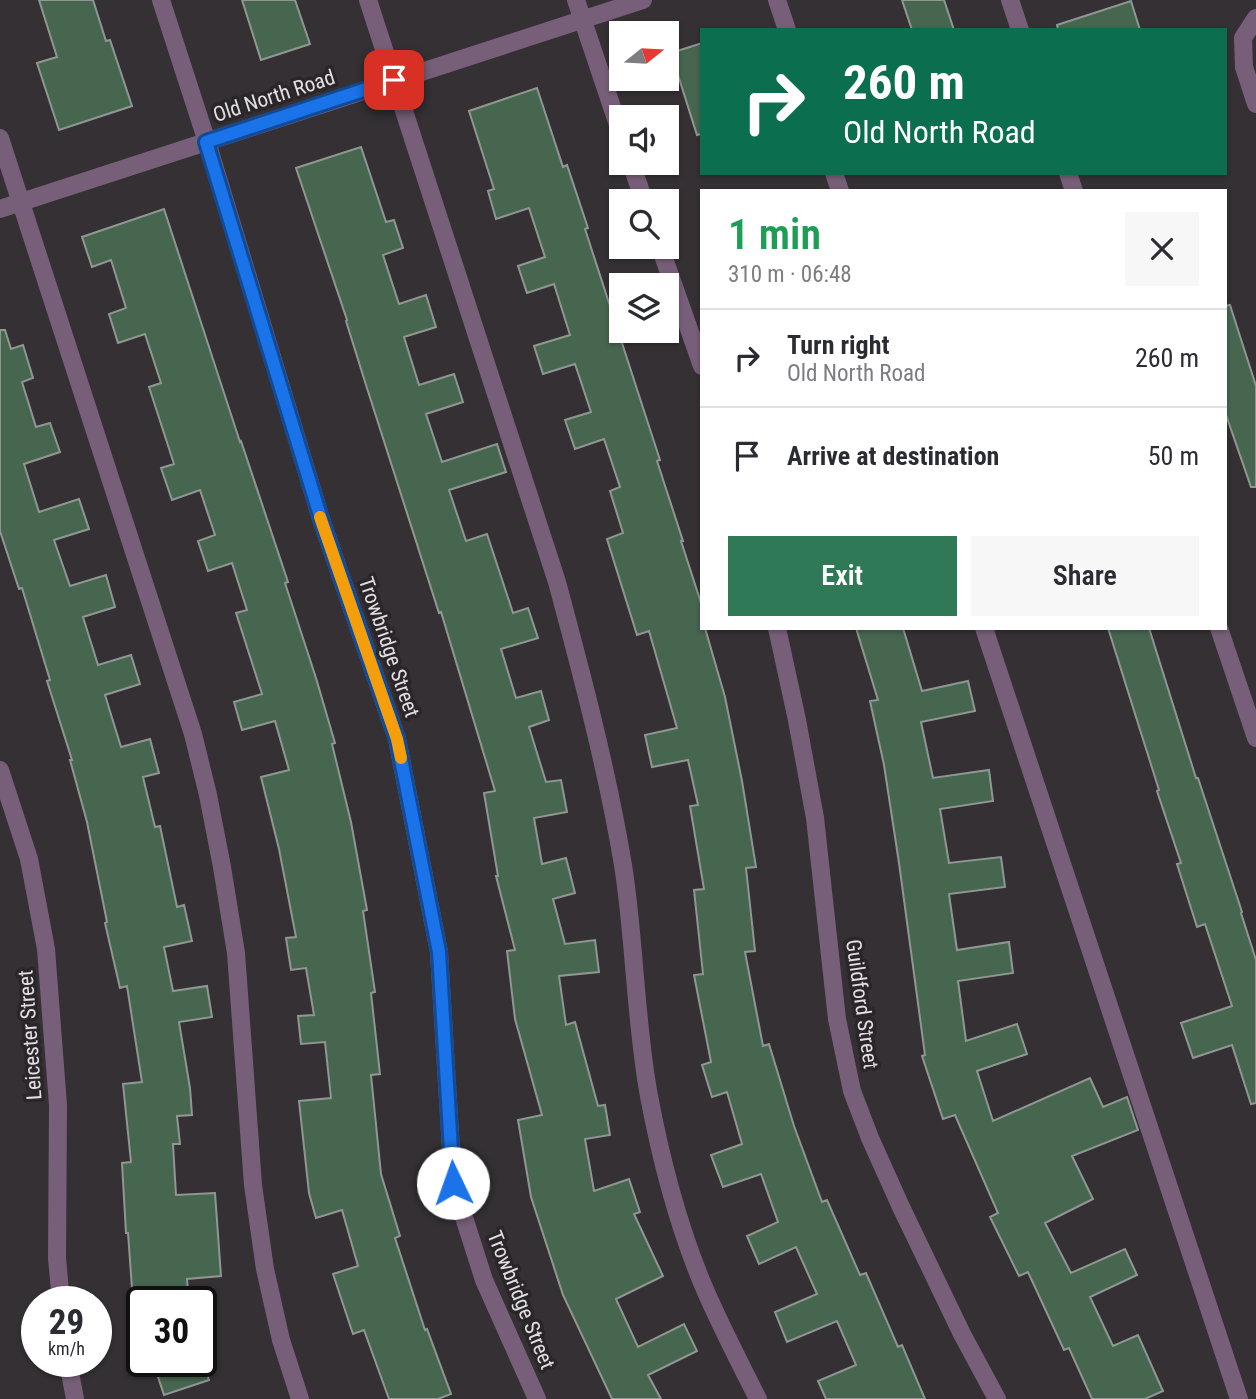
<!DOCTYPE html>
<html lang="en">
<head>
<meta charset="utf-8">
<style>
  :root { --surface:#fff; --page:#f7f7f7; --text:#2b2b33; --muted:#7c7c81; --line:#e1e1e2; --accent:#307956 }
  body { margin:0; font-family:"Roboto Condensed",sans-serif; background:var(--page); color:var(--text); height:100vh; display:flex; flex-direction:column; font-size:26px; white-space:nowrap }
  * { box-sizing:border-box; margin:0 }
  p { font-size:23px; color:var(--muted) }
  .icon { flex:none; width:38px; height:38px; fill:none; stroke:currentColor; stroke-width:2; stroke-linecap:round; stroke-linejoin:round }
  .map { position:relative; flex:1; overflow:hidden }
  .side { position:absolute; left:700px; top:189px; width:527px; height:441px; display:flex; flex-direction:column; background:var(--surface); border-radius:0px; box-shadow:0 2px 5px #0004 }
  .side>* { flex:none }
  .hud { position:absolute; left:700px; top:28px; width:527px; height:147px; border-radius:0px; box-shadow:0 2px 5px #0004; background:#0b6e4f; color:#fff; overflow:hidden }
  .needle { width:46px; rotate:72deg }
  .buttons { position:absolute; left:609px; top:21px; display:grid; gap:14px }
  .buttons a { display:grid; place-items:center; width:70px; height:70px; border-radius:0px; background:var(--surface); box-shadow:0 2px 5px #0004; font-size:35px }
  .speed { position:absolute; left:21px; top:1286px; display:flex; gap:14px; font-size:35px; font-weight:700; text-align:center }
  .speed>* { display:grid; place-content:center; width:91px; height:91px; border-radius:50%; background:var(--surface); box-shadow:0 2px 5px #0004; line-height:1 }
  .speed small { font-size:18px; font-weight:400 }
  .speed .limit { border:4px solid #111; border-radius:10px; background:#fff; color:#111 }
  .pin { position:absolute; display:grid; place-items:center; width:60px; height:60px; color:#fff; margin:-30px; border-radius:14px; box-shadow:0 4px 10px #0006 }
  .me { position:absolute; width:77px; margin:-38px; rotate:357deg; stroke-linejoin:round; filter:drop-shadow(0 0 5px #0008) }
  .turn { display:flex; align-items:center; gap:24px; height:147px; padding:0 28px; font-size:32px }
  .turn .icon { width:91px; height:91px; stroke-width:2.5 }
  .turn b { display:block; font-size:49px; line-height:60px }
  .round { display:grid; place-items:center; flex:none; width:74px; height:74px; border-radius:0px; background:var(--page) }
  .overview { display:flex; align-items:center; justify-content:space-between; height:119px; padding:0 28px }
  h1 { font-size:42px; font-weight:600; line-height:52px; color:#1e9e55 }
  .button { display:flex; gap:14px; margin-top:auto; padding:14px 28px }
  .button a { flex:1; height:80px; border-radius:0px; background:var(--accent); color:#fff; font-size:28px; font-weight:600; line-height:80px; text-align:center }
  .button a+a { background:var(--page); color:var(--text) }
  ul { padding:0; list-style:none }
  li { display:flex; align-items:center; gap:21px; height:98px; padding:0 28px; border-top:2px solid var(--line) }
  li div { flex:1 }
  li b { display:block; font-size:26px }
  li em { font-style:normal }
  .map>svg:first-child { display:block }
</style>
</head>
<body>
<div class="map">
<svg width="1256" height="1399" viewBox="0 0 1256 1399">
  <rect width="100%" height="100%" fill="#343034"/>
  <path fill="#466650" stroke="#909792" stroke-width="2" d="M 39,0 L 93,0 L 106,41 L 110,40 L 132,106 L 59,130 L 37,63 L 57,57 Z
    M 242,0 L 295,0 L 310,44 L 261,60 Z
    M 902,0 L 944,0 L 954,30 L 912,30 Z
    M 1131,1 L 1140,30 L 1058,30 L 1057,25 Z
    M 702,43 L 702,134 L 697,135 L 671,53 Z
    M 537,88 L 563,167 L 567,165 L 588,228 L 585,229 L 660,460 L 657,461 L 683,541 L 681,541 L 702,606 L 702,628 L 705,628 L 725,697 L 742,781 L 756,867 L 746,868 L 755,951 L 745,952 L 763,1046 L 769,1044 L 794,1126 L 822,1202 L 827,1200 L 860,1275 L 866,1273 L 898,1347 L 902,1345 L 925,1399 L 826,1399 L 818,1381 L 856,1365 L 837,1321 L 787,1342 L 775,1312 L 817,1294 L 796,1247 L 759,1264 L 747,1236 L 778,1222 L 761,1174 L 723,1187 L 711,1155 L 742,1144 L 727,1092 L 712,1097 L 702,1065 L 711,1062 L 694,975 L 703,974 L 694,890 L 704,889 L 690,806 L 698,805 L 688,760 L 652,767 L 645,735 L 677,728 L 649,631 L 637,635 L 607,539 L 623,533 L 610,491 L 620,487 L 604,439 L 575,449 L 565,420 L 591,412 L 575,364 L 543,374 L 534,346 L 570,335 L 554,284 L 527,293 L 518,266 L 545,257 L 529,208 L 496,219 L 488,191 L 494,189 L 469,111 Z
    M 361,147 L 386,222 L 394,220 L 403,248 L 383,255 L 399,304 L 426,295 L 436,327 L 404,337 L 419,385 L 454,374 L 463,402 L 426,414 L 442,462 L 497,444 L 506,472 L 449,490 L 466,541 L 487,534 L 513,613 L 528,608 L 538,638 L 501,649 L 516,698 L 541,691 L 549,720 L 529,727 L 546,782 L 561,780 L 567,812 L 534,818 L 542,864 L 566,858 L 575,893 L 553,899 L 565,944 L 595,940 L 599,972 L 559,976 L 566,1025 L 575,1022 L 598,1106 L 605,1105 L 610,1135 L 585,1139 L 594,1191 L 629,1179 L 640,1212 L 634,1214 L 663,1276 L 616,1299 L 638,1347 L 684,1324 L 697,1351 L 648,1375 L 661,1399 L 612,1399 L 563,1295 L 531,1197 L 518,1120 L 542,1115 L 515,1019 L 507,951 L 515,950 L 496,876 L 498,876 L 484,793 L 495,791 L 441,612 L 439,613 L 366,385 L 346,321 L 347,320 L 296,168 Z
    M 164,209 L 240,442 L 241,441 L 288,582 L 285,583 L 316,678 L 335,743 L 332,744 L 351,822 L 367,910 L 363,911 L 375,992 L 371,993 L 380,1074 L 371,1075 L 381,1174 L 400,1236 L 395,1238 L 425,1330 L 427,1329 L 451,1394 L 438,1399 L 389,1399 L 364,1330 L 353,1334 L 333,1274 L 358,1266 L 342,1210 L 316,1218 L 309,1193 L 299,1101 L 331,1098 L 325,1042 L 301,1044 L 298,1016 L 314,1015 L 306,968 L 291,970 L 286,938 L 296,937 L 279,849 L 261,777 L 289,770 L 275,721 L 242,730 L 234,702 L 262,694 L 236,613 L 247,610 L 232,563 L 208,571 L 198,541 L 215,535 L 200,490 L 172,500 L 161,468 L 174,464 L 149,387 L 161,383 L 145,334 L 118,343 L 109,314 L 126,308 L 111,260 L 92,267 L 82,237 Z
    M 1230,305 L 1256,386 L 1256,487 L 1251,487 L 1225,412 L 1225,306 Z
    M 0,330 L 5,330 L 11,349 L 23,345 L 33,378 L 22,382 L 36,427 L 50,423 L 60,452 L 24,464 L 39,512 L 79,499 L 89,529 L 54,540 L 70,586 L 106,575 L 115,607 L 83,617 L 98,665 L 131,655 L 140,684 L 105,695 L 121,747 L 150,739 L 159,773 L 143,777 L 155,827 L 160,826 L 177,907 L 184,905 L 192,941 L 164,947 L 173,991 L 207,986 L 212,1017 L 179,1022 L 190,1088 L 192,1115 L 177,1116 L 180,1144 L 173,1144 L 176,1195 L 215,1193 L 221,1276 L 187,1279 L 189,1302 L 133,1302 L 128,1233 L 126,1233 L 122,1163 L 131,1162 L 123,1084 L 142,1082 L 127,986 L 120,988 L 105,923 L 107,922 L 87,822 L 70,760 L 72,760 L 47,681 L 50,680 L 22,588 L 19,589 L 0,531 Z
    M 856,628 L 903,628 L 922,691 L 968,681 L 975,711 L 921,722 L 933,778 L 989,770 L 993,801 L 940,809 L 949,863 L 1001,857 L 1005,887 L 949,894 L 957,950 L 1009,942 L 1013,973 L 958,981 L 966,1041 L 1017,1024 L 1027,1054 L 977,1071 L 993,1121 L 1090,1078 L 1103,1107 L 1127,1097 L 1138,1130 L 1072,1156 L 1093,1199 L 1045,1223 L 1071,1273 L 1125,1249 L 1137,1275 L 1090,1297 L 1113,1346 L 1138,1335 L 1163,1391 L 1145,1399 L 1092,1399 L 1069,1348 L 1064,1350 L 1028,1272 L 1019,1276 L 990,1217 L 998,1213 L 955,1115 L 943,1119 L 922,1056 L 925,1055 L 899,863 L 884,765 L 870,701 L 878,700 Z
    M 1108,628 L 1149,628 L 1196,778 L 1198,778 L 1242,912 L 1241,913 L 1256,960 L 1256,1103 L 1251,1104 L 1232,1045 L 1193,1058 L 1181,1023 L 1232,1006 L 1205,924 L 1197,927 L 1177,864 L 1181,863 L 1157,791 L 1159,790 Z
    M 153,1362 L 203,1362 L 209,1380 L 164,1395 Z"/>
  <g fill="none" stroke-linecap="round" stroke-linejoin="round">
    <path stroke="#785f79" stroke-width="18" d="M 161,0 L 207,142 L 321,519 L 397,739 L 439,952 L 453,1183 L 484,1280 L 537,1399
      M 368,0 L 557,582 C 582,675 607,769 623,865 C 635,941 635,1020 649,1096 C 661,1160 678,1225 703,1285 C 719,1323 739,1361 758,1399
      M 576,0 L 621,134
      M 777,0 L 787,30
      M 1010,0 L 1020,30
      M 1256,18 L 1243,38 L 1244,67 L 1256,104
      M 0,138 L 193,734 L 208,795 L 222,867 L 236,953 L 253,1185 L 265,1269 L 281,1340 L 300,1399
      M 631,163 L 644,201
      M 834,173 L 840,191
      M 1068,173 L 1074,191
      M 0,209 L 643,0
      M 660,247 L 702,366
      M 777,628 L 797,720 L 815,818 L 837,1019 L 852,1091 L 870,1138 L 901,1207 L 962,1334 L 997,1399
      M 984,628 L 1239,1399
      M 1219,628 L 1256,738
      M 0,770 L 29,859 L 46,949 L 58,1105 L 57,1258 L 61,1302
      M 68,1362 L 75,1399"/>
  </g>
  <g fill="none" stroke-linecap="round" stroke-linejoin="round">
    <g stroke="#114b97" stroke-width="18">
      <path id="route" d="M 394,80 L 206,142 L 321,519 L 397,739 L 439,952 L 453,1183"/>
    </g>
    <use href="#route" stroke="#1a73e8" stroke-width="12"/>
    <path stroke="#f59e0b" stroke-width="12" d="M 320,517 L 397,739 L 401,758"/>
  </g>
  <g text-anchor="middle" stroke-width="7" stroke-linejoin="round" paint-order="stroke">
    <g font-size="21" fill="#e3e0e3" stroke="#2a262a">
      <text transform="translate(274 96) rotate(-18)" y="7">Old North Road</text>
      <text transform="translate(389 647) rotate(71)" y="7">Trowbridge Street</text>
      <text transform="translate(862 1004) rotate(82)" y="7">Guildford Street</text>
      <text transform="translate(30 1035) rotate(-94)" y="7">Leicester Street</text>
      <text transform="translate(521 1300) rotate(68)" y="7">Trowbridge Street</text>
    </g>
  </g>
</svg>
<div class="buttons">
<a><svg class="needle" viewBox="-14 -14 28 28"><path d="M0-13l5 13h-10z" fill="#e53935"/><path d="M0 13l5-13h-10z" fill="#7c7c81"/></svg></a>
<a><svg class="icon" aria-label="sound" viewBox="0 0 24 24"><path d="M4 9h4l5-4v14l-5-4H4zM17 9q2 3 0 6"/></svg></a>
<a><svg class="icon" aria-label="search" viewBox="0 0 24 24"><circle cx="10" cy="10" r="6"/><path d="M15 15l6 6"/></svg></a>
<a><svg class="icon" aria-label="layers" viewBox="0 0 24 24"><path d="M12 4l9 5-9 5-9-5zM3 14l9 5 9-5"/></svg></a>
</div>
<div class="speed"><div>29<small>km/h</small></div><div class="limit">30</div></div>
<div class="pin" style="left:394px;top:80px;background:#d93025"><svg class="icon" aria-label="arrive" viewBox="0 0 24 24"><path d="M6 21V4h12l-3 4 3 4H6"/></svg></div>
<svg class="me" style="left:453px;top:1183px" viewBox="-20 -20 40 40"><circle r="19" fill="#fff"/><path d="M0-13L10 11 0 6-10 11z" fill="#1a73e8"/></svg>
<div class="hud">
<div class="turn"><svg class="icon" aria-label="right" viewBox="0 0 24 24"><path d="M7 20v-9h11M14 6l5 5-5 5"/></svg><div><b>260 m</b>Old North Road</div></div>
</div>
<section class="side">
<div class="overview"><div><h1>1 min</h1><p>310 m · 06:48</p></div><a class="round"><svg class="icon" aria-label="close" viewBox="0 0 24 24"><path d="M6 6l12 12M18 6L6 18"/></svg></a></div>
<ul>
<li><svg class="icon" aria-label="right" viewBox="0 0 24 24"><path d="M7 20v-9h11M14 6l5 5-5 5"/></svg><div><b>Turn right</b><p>Old North Road</p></div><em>260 m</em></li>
<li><svg class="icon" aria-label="arrive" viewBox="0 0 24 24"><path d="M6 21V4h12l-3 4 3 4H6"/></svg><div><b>Arrive at destination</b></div><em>50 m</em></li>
</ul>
<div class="button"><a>Exit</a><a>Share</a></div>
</section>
</div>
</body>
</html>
